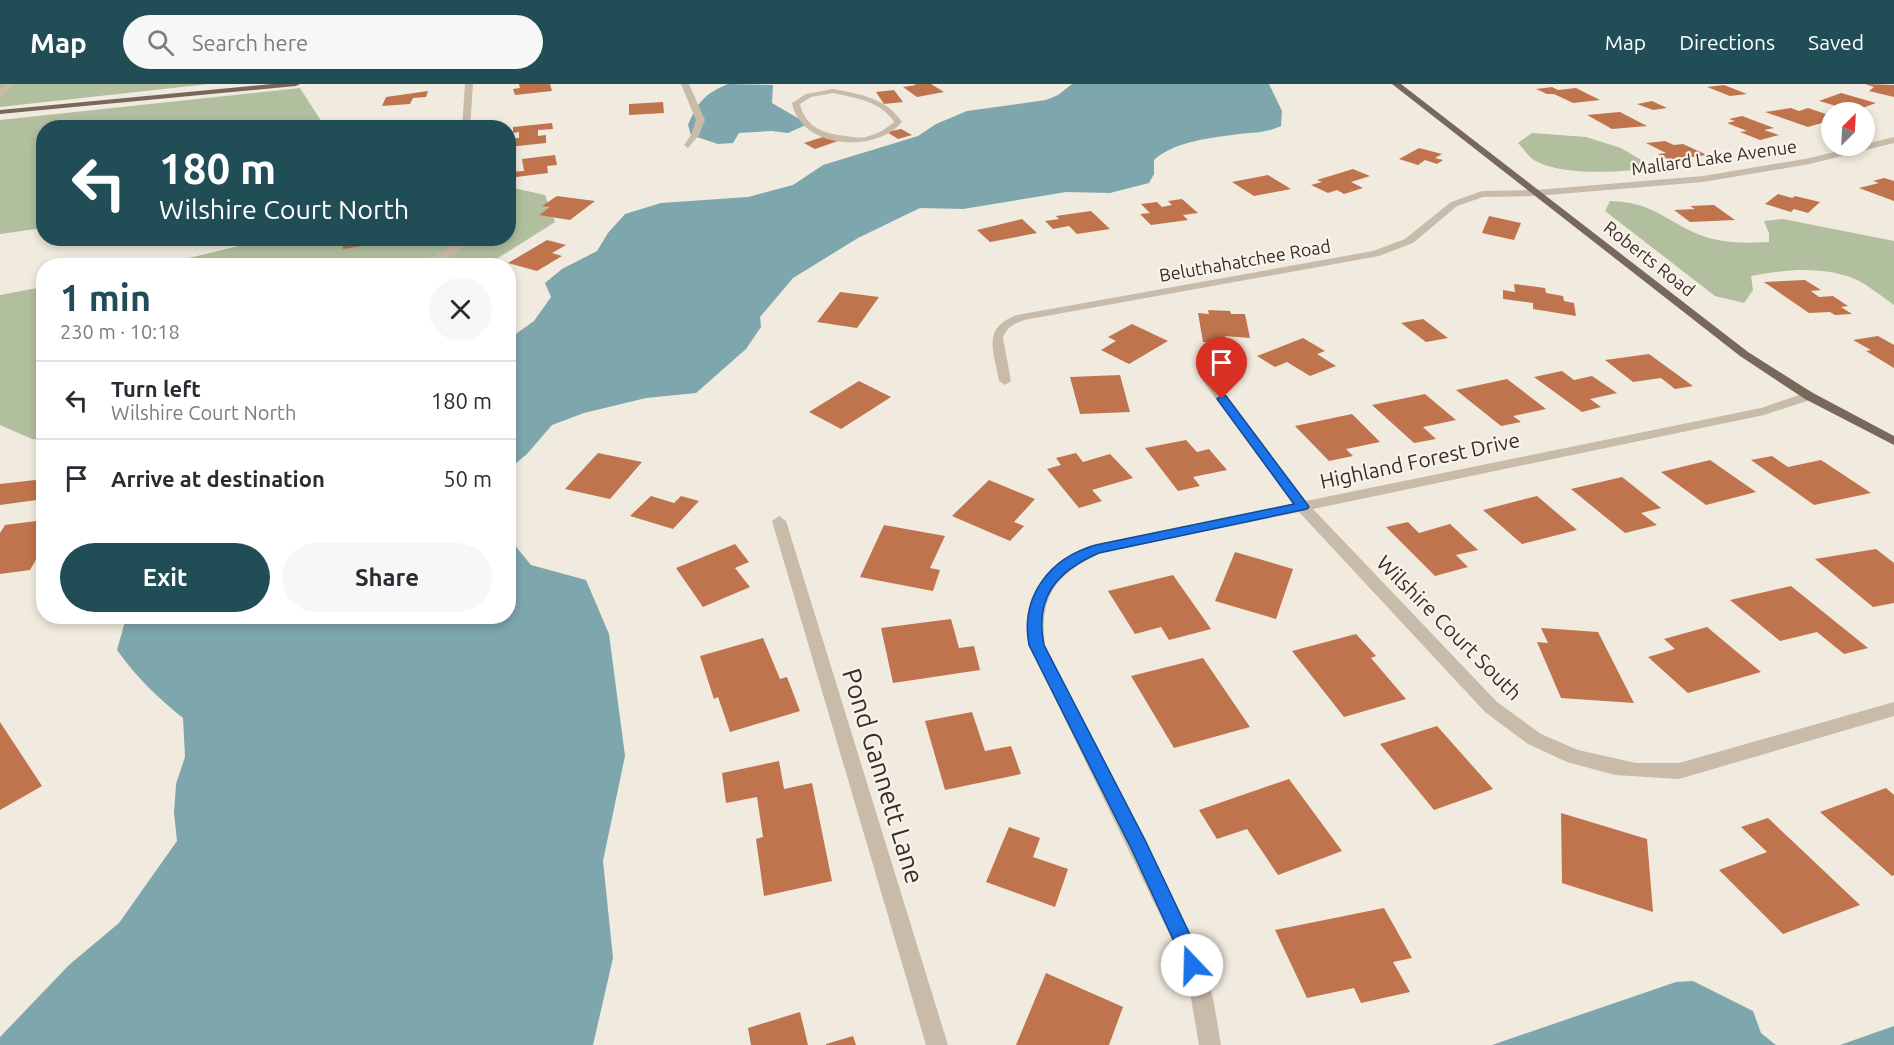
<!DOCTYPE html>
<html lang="en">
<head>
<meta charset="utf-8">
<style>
  :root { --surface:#fff; --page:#f7f7f7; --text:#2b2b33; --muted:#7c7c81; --line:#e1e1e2; --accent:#214d56 }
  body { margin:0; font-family:Ubuntu,sans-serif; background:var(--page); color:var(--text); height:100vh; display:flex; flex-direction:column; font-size:22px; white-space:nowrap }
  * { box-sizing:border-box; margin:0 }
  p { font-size:20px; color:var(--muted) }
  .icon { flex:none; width:33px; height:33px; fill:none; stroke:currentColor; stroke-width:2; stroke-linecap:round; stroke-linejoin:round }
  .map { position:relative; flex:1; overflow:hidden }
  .drawer { position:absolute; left:36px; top:174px; width:480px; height:366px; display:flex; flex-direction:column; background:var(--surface); border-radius:24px; box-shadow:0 3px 9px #0003 }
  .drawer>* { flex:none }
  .guide { position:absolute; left:36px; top:36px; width:480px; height:126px; border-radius:24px; box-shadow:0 3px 9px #0003; background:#214d56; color:#fff; overflow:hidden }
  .needle { width:39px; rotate:24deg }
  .buttons { position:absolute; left:1821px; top:18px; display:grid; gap:12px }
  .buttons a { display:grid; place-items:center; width:54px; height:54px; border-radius:50%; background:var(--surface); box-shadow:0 3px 9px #0003; font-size:30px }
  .pin { position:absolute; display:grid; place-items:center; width:51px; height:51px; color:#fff; margin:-62px -26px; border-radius:50% 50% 50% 0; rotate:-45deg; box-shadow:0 0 6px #0007 }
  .pin .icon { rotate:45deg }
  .me { position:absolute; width:66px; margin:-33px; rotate:339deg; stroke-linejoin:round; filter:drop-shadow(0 0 4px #0008) }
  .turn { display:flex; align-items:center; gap:21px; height:126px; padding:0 24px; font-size:27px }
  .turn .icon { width:78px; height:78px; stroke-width:2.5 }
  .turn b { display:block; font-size:42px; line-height:51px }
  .round { display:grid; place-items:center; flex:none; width:63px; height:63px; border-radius:32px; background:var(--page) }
  .headline { display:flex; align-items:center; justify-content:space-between; height:102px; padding:0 24px }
  h1 { font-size:36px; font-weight:700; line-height:45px; color:var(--accent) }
  .action { display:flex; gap:12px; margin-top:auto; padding:12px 24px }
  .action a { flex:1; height:69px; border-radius:36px; background:var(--accent); color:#fff; font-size:24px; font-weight:700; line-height:69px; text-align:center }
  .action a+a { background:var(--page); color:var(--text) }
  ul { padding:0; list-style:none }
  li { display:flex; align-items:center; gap:18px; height:78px; padding:0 24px; border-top:2px solid var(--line) }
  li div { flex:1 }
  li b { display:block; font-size:22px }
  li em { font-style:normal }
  header { display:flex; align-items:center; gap:36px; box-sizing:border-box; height:84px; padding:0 30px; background:var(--accent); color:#fff }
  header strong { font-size:28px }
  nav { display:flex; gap:33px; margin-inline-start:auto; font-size:21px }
  .search { width:420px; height:54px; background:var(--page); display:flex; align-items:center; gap:15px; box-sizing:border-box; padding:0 21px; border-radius:33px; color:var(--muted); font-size:22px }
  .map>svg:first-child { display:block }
</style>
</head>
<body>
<header>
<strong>Map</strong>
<div class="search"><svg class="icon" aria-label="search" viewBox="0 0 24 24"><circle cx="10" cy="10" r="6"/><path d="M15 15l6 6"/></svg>Search here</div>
<nav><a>Map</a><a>Directions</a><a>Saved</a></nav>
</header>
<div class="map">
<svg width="1894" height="961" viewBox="0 0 1894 961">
  <rect width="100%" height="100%" fill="#f1eade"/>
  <path fill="#b1bf9e" d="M 0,0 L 209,0 L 0,23 Z
    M 300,4 L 325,43 L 44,44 L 43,144 L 0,150 L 0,36 Z
    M 1532,49 L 1586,53 L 1621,64 L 1653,83 C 1625,89 1559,92 1534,76 C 1528,72 1523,64 1518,59 Z
    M 509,103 L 545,111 L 555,138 L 487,181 L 156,182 L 267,155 L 508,154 Z
    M 1610,117 C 1653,118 1664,136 1700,151 C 1723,160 1745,159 1769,158 L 1769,149 L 1764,137 L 1783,135 L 1894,157 L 1894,221 C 1884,214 1874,206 1863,199 C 1830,181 1785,185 1751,192 L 1753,206 L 1744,219 L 1715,212 L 1605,127 Z
    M 43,203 L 44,203 L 43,356 L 32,355 L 0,341 L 0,211 Z"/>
  <path fill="#7ea6ad" d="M 728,0 L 773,1 L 772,19 L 808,40 L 788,49 L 772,47 L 739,49 L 733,59 L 718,60 L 691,51 L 688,41 C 698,18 704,10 728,0 Z
    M 1072,0 L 1269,0 L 1282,27 L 1281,42 C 1266,49 1255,48 1239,50 C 1211,54 1175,57 1154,76 L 1154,90 L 1149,99 L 1110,109 L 1066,108 L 963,125 L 920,124 L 858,154 L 793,194 L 760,233 L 761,243 L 746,265 L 696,309 L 646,314 L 584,329 L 552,341 L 527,370 L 509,385 L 509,255 L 534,237 L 551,213 L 545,199 L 562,185 L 597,167 L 608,149 L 625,130 L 661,119 L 748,113 L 793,101 L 823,81 L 918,52 L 936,40 L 967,27 L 1046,16 L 1058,11 Z
    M 509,454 L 531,481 L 586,496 L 609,550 L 625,672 L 603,777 L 613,874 L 593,961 L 0,961 L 0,953 L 69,881 L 119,839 L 177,757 L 174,729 L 176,700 L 185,673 L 183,634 C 158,614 136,593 117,566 L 124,541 L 130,533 L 508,532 Z
    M 1693,897 L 1753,927 L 1761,949 L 1776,961 L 1492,961 L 1676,898 Z
    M 1894,942 L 1894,961 L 1840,961 Z"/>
  <path fill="#bf744e" d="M 519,0 L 550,0 L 552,7 L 515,11 L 513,5 L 520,4 Z
    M 914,0 L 931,0 L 944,8 L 917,13 L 903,3 L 916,1 Z
    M 1865,0 L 1894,1 L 1894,13 L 1869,7 L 1874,3 Z
    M 1724,1 L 1747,10 L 1730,12 L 1707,3 Z
    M 1552,3 L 1558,6 L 1576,4 L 1600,16 L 1573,19 L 1554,10 L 1547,10 L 1536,5 Z
    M 894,6 L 903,18 L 884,20 L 876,8 Z
    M 428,7 L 426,13 L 413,14 L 410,20 L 382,22 L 386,13 Z
    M 1841,9 L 1876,19 L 1854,27 L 1819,17 Z
    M 1652,17 L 1667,24 L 1653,26 L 1637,20 Z
    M 663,18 L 664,29 L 629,31 L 629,20 Z
    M 1791,24 L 1799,27 L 1808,24 L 1832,32 L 1832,36 L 1808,43 L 1765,28 Z
    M 1620,28 L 1647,42 L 1612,45 L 1587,31 Z
    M 1742,32 L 1774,44 L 1764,46 L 1779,51 L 1760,56 L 1740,48 L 1747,47 L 1727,39 L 1735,37 L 1729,35 Z
    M 552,39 L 553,45 L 538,46 L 538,52 L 546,51 L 546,59 L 508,63 L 508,55 L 519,54 L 519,48 L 513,49 L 513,43 Z
    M 901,45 L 912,51 L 898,55 L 887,48 Z
    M 826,52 L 838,57 L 815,65 L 804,59 Z
    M 1665,57 L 1674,61 L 1683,60 L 1707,71 L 1670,76 L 1658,70 L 1666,69 L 1646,59 Z
    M 1419,64 L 1442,70 L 1435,74 L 1443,76 L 1437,80 L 1425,76 L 1418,81 L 1399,75 Z
    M 555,71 L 557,81 L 547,82 L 548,89 L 508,94 L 508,88 L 524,87 L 522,75 Z
    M 1353,85 L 1370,92 L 1351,98 L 1363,104 L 1344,110 L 1337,106 L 1328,109 L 1311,101 L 1322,98 L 1317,96 Z
    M 1268,91 L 1291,105 L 1254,112 L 1232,98 Z
    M 1884,94 L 1894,97 L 1894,117 L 1859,104 L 1879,99 L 1873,97 Z
    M 1778,110 L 1792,114 L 1795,112 L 1820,118 L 1808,129 L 1794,125 L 1791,128 L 1765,120 Z
    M 557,112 L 595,117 L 570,136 L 539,131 L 550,123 L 542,122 Z
    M 1182,115 L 1198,129 L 1183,131 L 1188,136 L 1151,141 L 1140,130 L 1150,129 L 1141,120 L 1157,118 L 1162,123 L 1172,121 L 1168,117 Z
    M 1714,121 L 1735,136 L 1690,138 L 1674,126 L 1695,125 L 1690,122 Z
    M 1091,127 L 1110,145 L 1077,150 L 1069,142 L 1053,145 L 1045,137 L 1059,135 L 1056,132 Z
    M 1489,132 L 1521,139 L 1514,156 L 1482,149 Z
    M 1022,135 L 1037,149 L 990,158 L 977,146 Z
    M 342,154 L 396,154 L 396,156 L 343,165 Z
    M 547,156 L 566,161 L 552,169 L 562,172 L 537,187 L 508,179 Z
    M 1805,196 L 1821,206 L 1811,207 L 1819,213 L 1833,212 L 1848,222 L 1841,223 L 1852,230 L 1835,231 L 1830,228 L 1809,229 L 1764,198 Z
    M 1514,200 L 1545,204 L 1546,209 L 1563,212 L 1564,217 L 1574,219 L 1576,232 L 1533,225 L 1533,219 L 1503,215 L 1503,206 L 1515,208 Z
    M 840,208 L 879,213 L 857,244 L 817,238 Z
    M 1208,226 L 1230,227 L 1231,230 L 1245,230 L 1250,254 L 1225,252 L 1227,259 L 1203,258 L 1198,229 L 1209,230 Z
    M 1423,235 L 1448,254 L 1426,258 L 1401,239 Z
    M 1132,240 L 1168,257 L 1129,280 L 1101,266 L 1116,257 L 1108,253 Z
    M 1878,252 L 1894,261 L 1894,284 L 1866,267 L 1871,266 L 1853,256 Z
    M 1303,254 L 1325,267 L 1317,270 L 1336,282 L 1310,292 L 1287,278 L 1275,283 L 1257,272 Z
    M 1649,270 L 1693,302 L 1675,305 L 1661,294 L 1633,298 L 1605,276 Z
    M 1562,287 L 1574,296 L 1592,292 L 1617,309 L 1590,315 L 1601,323 L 1582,328 L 1534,293 Z
    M 1120,291 L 1130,328 L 1080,330 L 1070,293 Z
    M 1507,295 L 1546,325 L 1513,332 L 1521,338 L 1501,342 L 1456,306 Z
    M 859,297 L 891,313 L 841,345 L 809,328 Z
    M 1425,310 L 1456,336 L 1423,343 L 1436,355 L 1414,359 L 1372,321 Z
    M 1352,330 L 1380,358 L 1346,365 L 1353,372 L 1329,377 L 1295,342 Z
    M 1186,356 L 1197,368 L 1209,365 L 1227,386 L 1193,393 L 1200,402 L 1178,407 L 1145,364 Z
    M 598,369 L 642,378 L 610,415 L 565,405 Z
    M 1076,369 L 1083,378 L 1110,370 L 1133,394 L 1092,406 L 1102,417 L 1079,424 L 1047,385 L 1061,381 L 1056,374 Z
    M 1772,372 L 1788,383 L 1821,376 L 1871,409 L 1814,421 L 1751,376 Z
    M 1710,376 L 1756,408 L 1706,421 L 1661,388 Z
    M 1622,393 L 1661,424 L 1641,429 L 1657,441 L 1625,449 L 1571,405 Z
    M 44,395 L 44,415 L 0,421 L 0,400 Z
    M 989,396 L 1035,415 L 1014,438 L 1024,442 L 1010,457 L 952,432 Z
    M 651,412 L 674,419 L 681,412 L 699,417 L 673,445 L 630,432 Z
    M 1537,412 L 1577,446 L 1522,460 L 1483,426 Z
    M 44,436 L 44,462 L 30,486 L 0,490 L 0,449 L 5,441 Z
    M 1408,438 L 1419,449 L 1450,440 L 1478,466 L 1456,471 L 1468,483 L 1435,492 L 1386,443 Z
    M 884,441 L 945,452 L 930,484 L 940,486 L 933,507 L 860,493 Z
    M 735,460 L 749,478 L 735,484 L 750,503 L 703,523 L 676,484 Z
    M 1876,465 L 1894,479 L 1894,519 L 1873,523 L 1815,475 Z
    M 1235,468 L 1293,485 L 1276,535 L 1215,517 Z
    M 1173,491 L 1211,545 L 1169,556 L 1161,543 L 1135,550 L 1108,507 Z
    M 1791,502 L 1868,564 L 1844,570 L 1817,548 L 1780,557 L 1730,516 Z
    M 951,535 L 959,564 L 974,562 L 980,586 L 893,599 L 881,544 Z
    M 1707,543 L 1761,588 L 1688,609 L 1648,573 L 1675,565 L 1664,555 Z
    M 1541,544 L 1598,548 L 1634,619 L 1561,614 L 1537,558 L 1548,559 Z
    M 1356,550 L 1376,572 L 1371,574 L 1406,615 L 1344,633 L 1292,567 Z
    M 763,554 L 780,595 L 787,593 L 800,627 L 730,648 L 718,613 L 714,615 L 700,572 Z
    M 1203,574 L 1250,643 L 1174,664 L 1131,592 Z
    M 972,628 L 985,667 L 1011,662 L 1021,690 L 945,706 L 925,637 Z
    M 0,638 L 42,702 L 0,726 Z
    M 1437,642 L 1493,705 L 1434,726 L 1380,660 Z
    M 779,677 L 784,705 L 812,699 L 832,797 L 764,812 L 756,755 L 763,753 L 757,713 L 726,719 L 722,689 Z
    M 1289,695 L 1342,767 L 1278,791 L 1247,745 L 1217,755 L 1199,726 Z
    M 1886,704 L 1894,711 L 1894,791 L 1892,792 L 1820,728 Z
    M 1561,729 L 1647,755 L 1653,828 L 1562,799 Z
    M 1768,734 L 1860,821 L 1783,850 L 1719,786 L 1767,768 L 1741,743 Z
    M 1009,743 L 1040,754 L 1033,773 L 1068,785 L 1055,823 L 986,798 Z
    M 1384,824 L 1412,874 L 1393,878 L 1410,908 L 1361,919 L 1354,904 L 1307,914 L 1275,846 Z
    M 1046,889 L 1123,923 L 1109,961 L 1016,961 Z
    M 800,928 L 808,961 L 751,961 L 748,944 Z
    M 853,952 L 856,961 L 826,961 L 826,960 Z"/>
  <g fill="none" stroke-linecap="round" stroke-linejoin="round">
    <path fill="#c9bbaa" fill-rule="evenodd" d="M 6,0 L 14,0 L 0,13 L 0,6 Z
      M 465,0 L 473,0 L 470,44 L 462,44 Z
      M 681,0 L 689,0 L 705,36 L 699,51 L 688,64 L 684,61 L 691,51 L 696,36 Z
      M 833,5 C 859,10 887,14 902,38 C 875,70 801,65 792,19 L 806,10 ZM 833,9 C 855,14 881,17 894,38 C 887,44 878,50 869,52 C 862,55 853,53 846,52 C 824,50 805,43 800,20 L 811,13 Z
      M 1894,53 L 1894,59 L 1810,80 L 1703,98 L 1536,112 L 1483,113 L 1457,122 L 1413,159 L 1379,172 L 1024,236 C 1014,240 1006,243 1003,254 L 1011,297 L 1005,301 L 999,297 C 994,267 981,244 1017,231 L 1373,167 L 1405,155 L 1451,118 L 1482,107 L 1536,106 L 1703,92 L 1810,74 Z
      M 460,154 L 470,154 C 462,171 433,182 416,182 L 458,158 Z
      M 1209,293 L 1213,294 L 1306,417 L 1761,324 L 1805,309 L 1813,309 L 1815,312 L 1813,315 L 1764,331 L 1313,425 L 1497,618 L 1541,650 L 1578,666 L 1636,679 L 1679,679 L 1894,618 L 1894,632 L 1679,695 L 1615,691 L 1567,678 L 1528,660 L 1485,628 L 1299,428 L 1100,469 C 1056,491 1039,511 1045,561 L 1197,865 L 1213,914 L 1221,961 L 1199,961 L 1191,914 L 1177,866 L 1029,561 C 1023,508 1045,484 1091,461 L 1293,420 L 1203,297 Z
      M 779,432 L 786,437 L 948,961 L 926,961 L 772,437 Z"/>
    <path fill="#78685b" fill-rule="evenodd" d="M 272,0 L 300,0 L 296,2 L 0,30 L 0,26 Z
      M 1392,0 L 1401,0 L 1748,268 L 1813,309 L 1894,352 L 1894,361 L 1805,315 L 1740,272 Z"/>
  </g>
  <path fill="#1a73e8" stroke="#114b97" stroke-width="1.5" d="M 1222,311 L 1226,312 L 1307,420 L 1309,423 L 1307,425 L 1099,469 C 1057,487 1034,513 1044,561 L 1145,756 L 1194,859 L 1202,881 L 1199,888 L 1192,891 L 1186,888 L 1178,866 L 1132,766 L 1029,561 C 1020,513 1049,474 1096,461 L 1294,420 L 1217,315 Z"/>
  <g text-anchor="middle" stroke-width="4.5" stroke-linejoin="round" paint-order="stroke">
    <g font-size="18" fill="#372f29" stroke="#f9f3ea">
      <text transform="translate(1714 74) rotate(-8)" y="6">Mallard Lake Avenue</text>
      <text transform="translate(1649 175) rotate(38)" y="6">Roberts Road</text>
      <text transform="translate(1245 177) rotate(-10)" y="6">Beluthahatchee Road</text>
    </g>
    <g font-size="21" fill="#372f29" stroke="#f9f3ea">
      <text transform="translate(1420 377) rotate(-12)" y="7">Highland Forest Drive</text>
      <text transform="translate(1449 544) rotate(45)" y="7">Wilshire Court South</text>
    </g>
    <g font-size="26" fill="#372f29" stroke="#f9f3ea">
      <text transform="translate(883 692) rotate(73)" y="9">Pond Gannett Lane</text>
    </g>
  </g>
</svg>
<div class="buttons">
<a><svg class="needle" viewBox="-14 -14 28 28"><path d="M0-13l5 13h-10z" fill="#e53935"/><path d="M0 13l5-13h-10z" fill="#7c7c81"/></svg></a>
</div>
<div class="pin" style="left:1222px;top:315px;background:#d93025"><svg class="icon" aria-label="arrive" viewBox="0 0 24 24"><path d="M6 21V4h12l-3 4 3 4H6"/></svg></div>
<svg class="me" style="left:1192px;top:881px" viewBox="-20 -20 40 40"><circle r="19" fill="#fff"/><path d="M0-13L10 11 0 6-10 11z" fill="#1a73e8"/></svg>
<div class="guide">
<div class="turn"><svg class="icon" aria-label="left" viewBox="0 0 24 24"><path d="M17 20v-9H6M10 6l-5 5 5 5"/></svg><div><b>180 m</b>Wilshire Court North</div></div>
</div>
<section class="drawer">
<div class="headline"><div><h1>1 min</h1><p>230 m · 10:18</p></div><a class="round"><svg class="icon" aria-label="close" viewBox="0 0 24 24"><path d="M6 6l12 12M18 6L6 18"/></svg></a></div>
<ul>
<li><svg class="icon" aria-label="left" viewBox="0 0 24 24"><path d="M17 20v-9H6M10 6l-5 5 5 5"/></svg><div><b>Turn left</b><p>Wilshire Court North</p></div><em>180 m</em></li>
<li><svg class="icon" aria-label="arrive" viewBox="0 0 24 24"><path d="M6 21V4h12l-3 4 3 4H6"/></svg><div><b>Arrive at destination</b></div><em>50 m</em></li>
</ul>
<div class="action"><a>Exit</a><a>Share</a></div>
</section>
</div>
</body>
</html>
